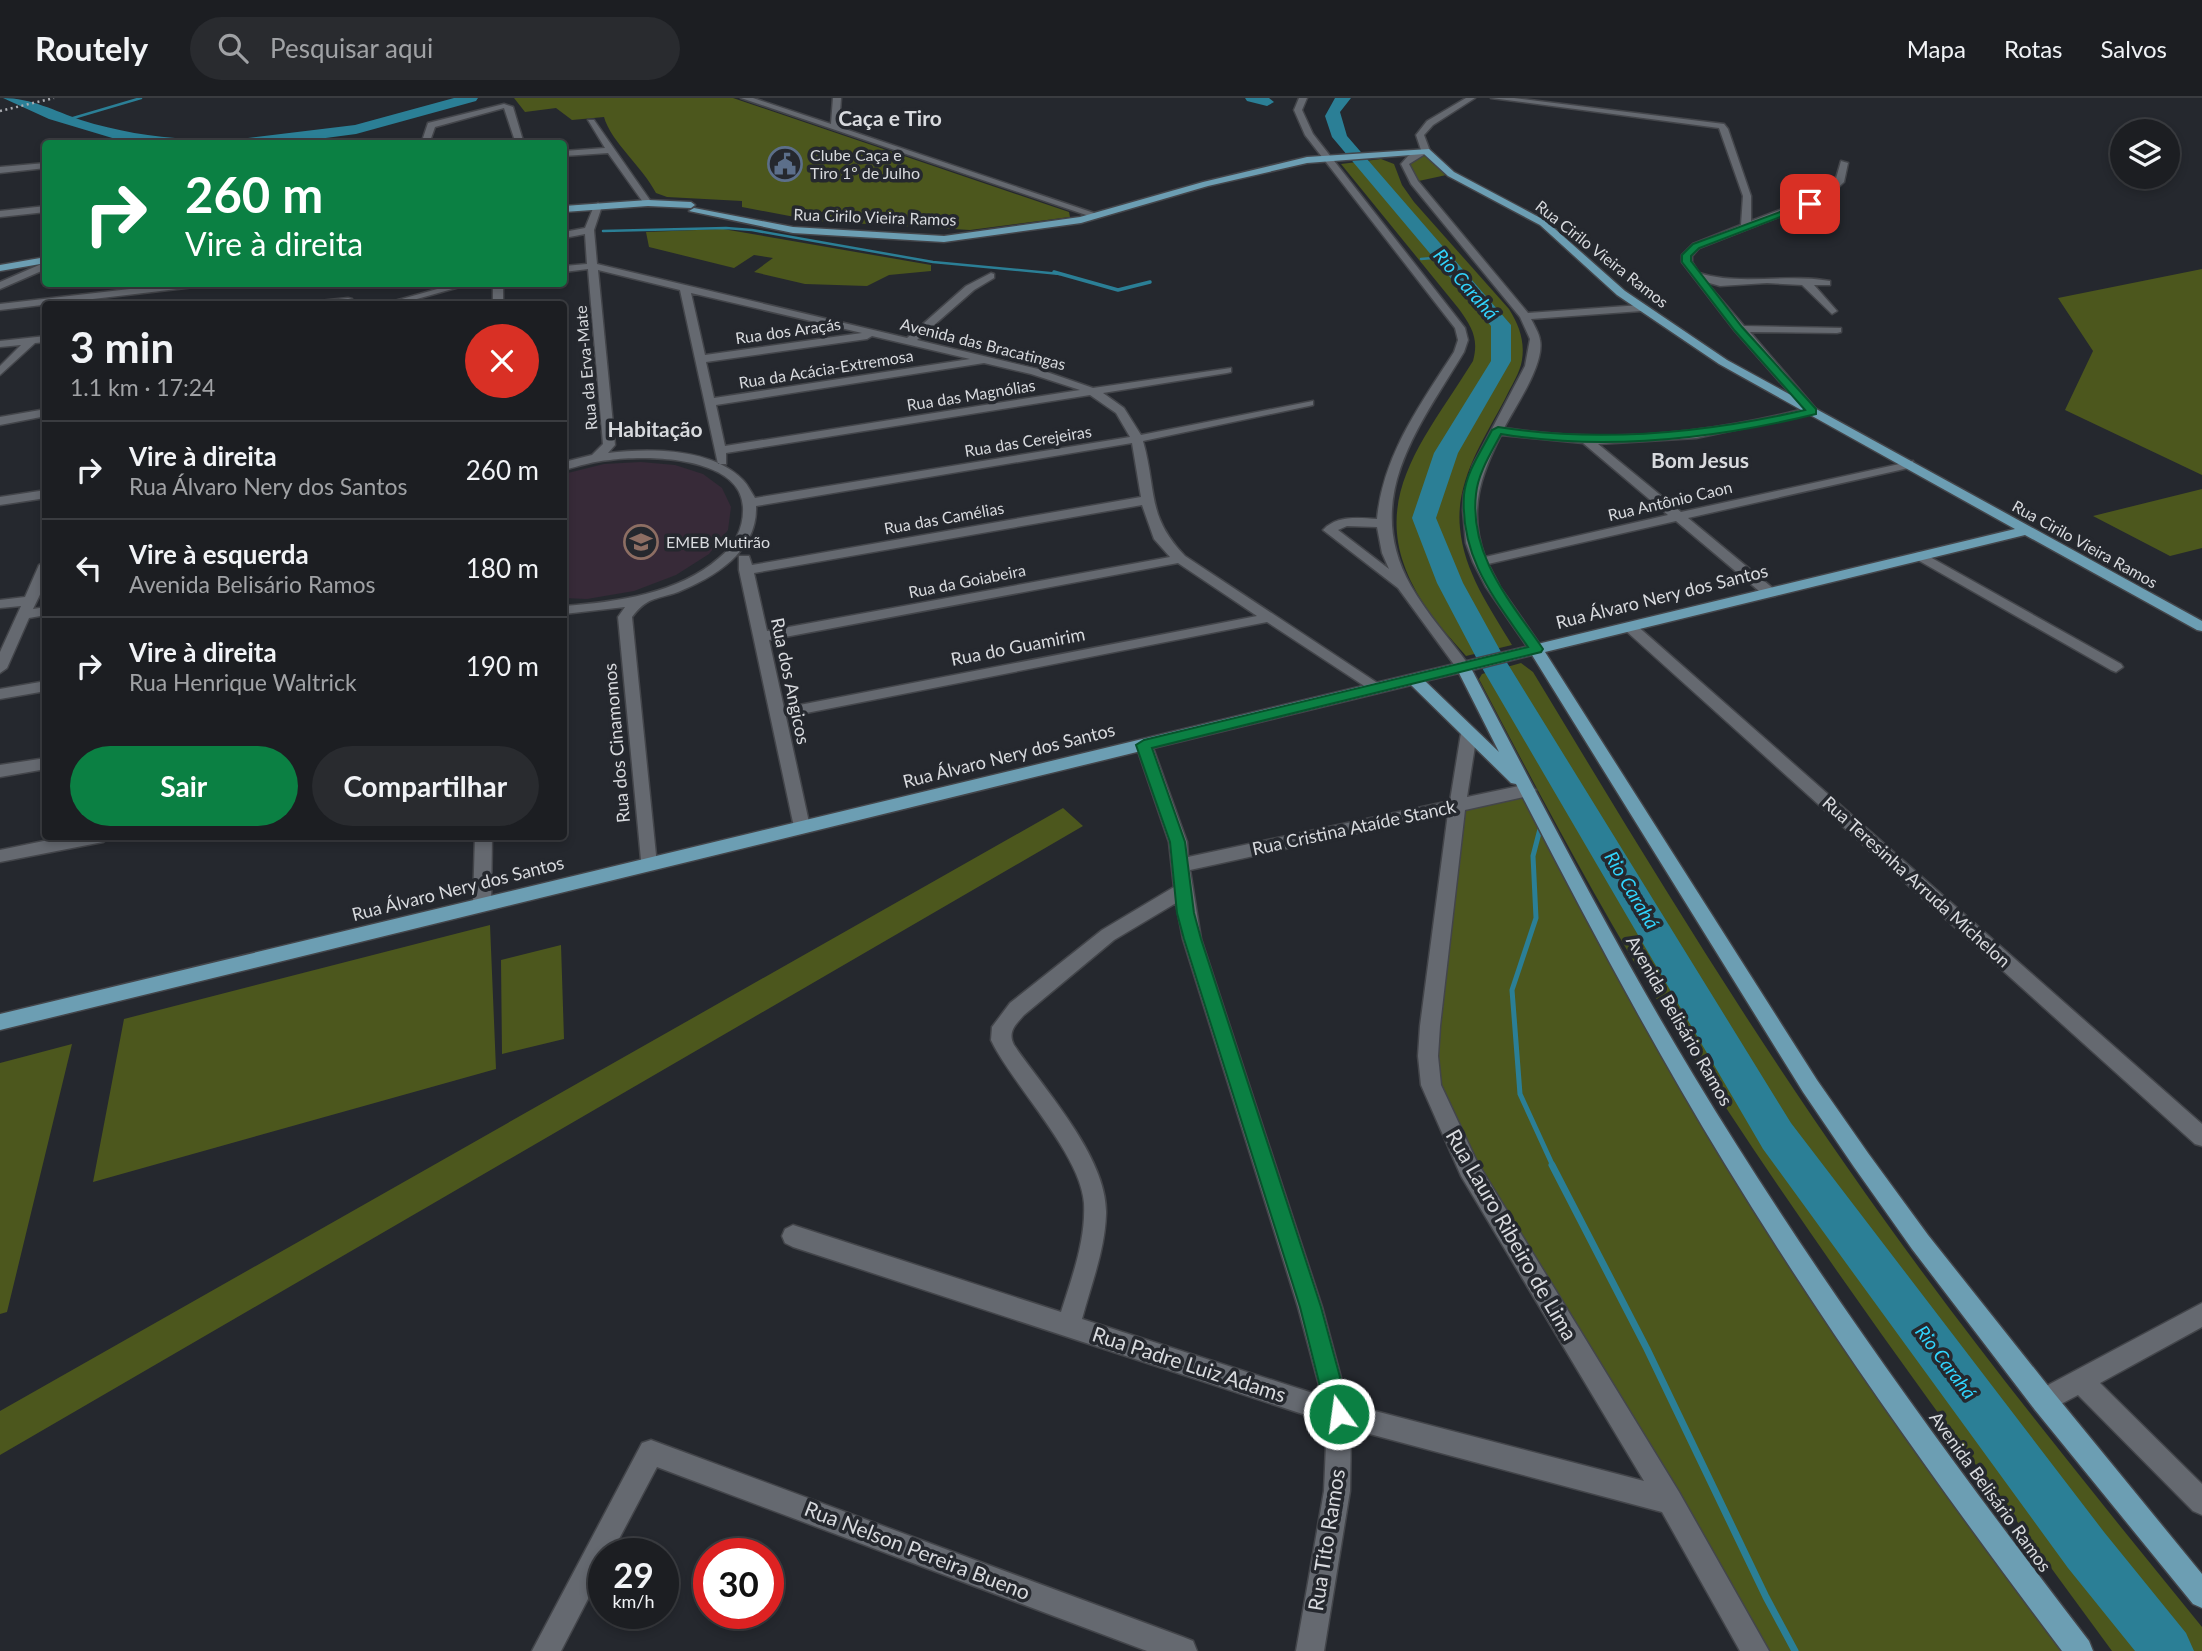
<!DOCTYPE html>
<html lang="pt">
<head>
<meta charset="utf-8">
<style>
  :root { --surface:#1c1e22; --page:#292b2f; --text:#f1f3f6; --muted:#a0a2a5; --line:#3a3c40; --accent:#0b8043 }
  body { margin:0; font-family:Lato,sans-serif; background:var(--page); color:var(--text); height:100vh; display:flex; flex-direction:column; font-size:26px; white-space:nowrap }
  * { box-sizing:border-box; margin:0 }
  p { font-size:23px; color:var(--muted) }
  .icon { flex:none; width:38px; height:38px; fill:none; stroke:currentColor; stroke-width:2; stroke-linecap:round; stroke-linejoin:round }
  .map { position:relative; flex:1; overflow:hidden }
  .panel { position:absolute; left:42px; top:203px; width:525px; height:539px; display:flex; flex-direction:column; background:var(--surface); border-radius:7px; box-shadow:0 4px 10px #0003,0 0 0 2px var(--line) }
  .panel>* { flex:none }
  .top-card { position:absolute; left:42px; top:42px; width:525px; height:147px; border-radius:7px; box-shadow:0 4px 10px #0003,0 0 0 2px var(--line); background:#0b8043; color:#fff; overflow:hidden }
  .fabs { position:absolute; left:2110px; top:21px; display:grid; gap:14px }
  .fabs a { display:grid; place-items:center; width:70px; height:70px; border-radius:50%; background:var(--surface); box-shadow:0 4px 10px #0003,0 0 0 2px var(--line); font-size:35px }
  .speed { position:absolute; left:588px; top:1440px; display:flex; gap:14px; font-size:35px; font-weight:700; text-align:center }
  .speed>* { display:grid; place-content:center; width:91px; height:91px; border-radius:50%; background:var(--surface); box-shadow:0 4px 10px #0003,0 0 0 2px var(--line); line-height:1 }
  .speed small { font-size:18px; font-weight:400 }
  .speed .limit { border:10px solid #d22; background:#fff; color:#111 }
  .pin { position:absolute; display:grid; place-items:center; width:60px; height:60px; color:#fff; margin:-30px; border-radius:14px; box-shadow:0 4px 10px #0006 }
  .me { position:absolute; width:77px; margin:-38px; rotate:346deg; stroke-linejoin:round; filter:drop-shadow(0 0 5px #0008) }
  .turn { display:flex; align-items:center; gap:24px; height:147px; padding:0 28px; font-size:32px }
  .turn .icon { width:91px; height:91px; stroke-width:2.5 }
  .turn b { display:block; font-size:49px; line-height:60px }
  .round { display:grid; place-items:center; flex:none; width:74px; height:74px; border-radius:37px; background:var(--page) }
  .summary { display:flex; align-items:center; justify-content:space-between; height:119px; padding:0 28px }
  h1 { font-size:42px; font-weight:700; line-height:52px }
  .primary-button { display:flex; gap:14px; margin-top:auto; padding:14px 28px }
  .primary-button a { flex:1; height:80px; border-radius:42px; background:var(--accent); color:#fff; font-size:28px; font-weight:700; line-height:80px; text-align:center }
  .primary-button a+a { background:var(--page); color:var(--text) }
  ul { padding:0; list-style:none }
  li { display:flex; align-items:center; gap:21px; height:98px; padding:0 28px; border-top:2px solid var(--line) }
  li div { flex:1 }
  li b { display:block; font-size:26px }
  li em { font-style:normal }
  header { display:flex; align-items:center; gap:42px; box-sizing:border-box; height:98px; padding:0 35px; background:var(--surface); border-bottom:2px solid var(--line) }
  header strong { font-size:33px }
  nav { display:flex; gap:38px; margin-inline-start:auto; font-size:24px }
  .search { width:490px; height:63px; background:var(--page); display:flex; align-items:center; gap:18px; box-sizing:border-box; padding:0 24px; border-radius:38px; color:var(--muted); font-size:26px }
  .map>svg:first-child { display:block }
</style>
</head>
<body>
<header>
<strong>Routely</strong>
<div class="search"><svg class="icon" aria-label="search" viewBox="0 0 24 24"><circle cx="10" cy="10" r="6"/><path d="M15 15l6 6"/></svg>Pesquisar aqui</div>
<nav><a>Mapa</a><a>Rotas</a><a>Salvos</a></nav>
</header>
<div class="map">
<svg width="2202" height="1553" viewBox="0 0 2202 1553">
  <rect width="100%" height="100%" fill="#25282e"/>
  <path fill="#372a38" d="M 641,364 L 675,367 L 703,376 L 722,390 L 731,409 L 728,432 L 709,456 L 676,477 L 634,493 L 587,501 L 564,500 L 564,376 L 604,366 Z"/>
  <path fill="#4c571d" d="M 514,0 L 733,0 L 1069,114 L 1070,119 L 970,132 L 816,123 L 742,109 L 742,103 L 667,99 L 656,95 C 642,68 611,44 604,19 L 572,22 L 556,10 L 525,14 Z
    M 1426,53 L 1451,76 L 1414,84 L 1407,63 Z
    M 1381,61 L 1394,66 L 1402,87 L 1414,104 L 1509,211 C 1519,227 1525,243 1522,262 C 1520,275 1511,288 1505,301 C 1484,341 1455,383 1460,430 C 1464,474 1490,510 1512,547 L 1466,558 C 1453,543 1439,528 1428,512 C 1358,411 1419,350 1473,263 C 1479,241 1472,229 1459,211 L 1341,66 Z
    M 723,131 L 931,167 L 931,173 L 889,177 L 867,188 L 805,186 L 754,174 L 773,160 L 754,157 L 734,170 L 649,149 L 646,134 Z
    M 2202,171 L 2202,377 L 2065,312 L 2093,253 L 2058,200 Z
    M 2202,391 L 2202,450 L 2170,458 L 2093,418 Z
    M 1521,565 L 1533,574 C 1634,741 1735,909 1847,1069 C 1958,1229 2080,1379 2202,1529 L 2202,1553 L 2112,1553 C 1963,1349 1811,1146 1676,932 C 1604,819 1541,699 1479,581 L 1482,576 Z
    M 1528,692 L 1686,984 L 2079,1553 L 1755,1553 L 1431,987 L 1457,708 Z
    M 1063,710 L 1083,728 L 0,1357 L 0,1313 Z
    M 490,827 L 496,971 L 93,1084 L 124,921 Z
    M 561,847 L 564,941 L 502,956 L 501,862 Z
    M 72,946 L 7,1214 L 0,1216 L 0,965 Z"/>
  <g fill="none" stroke-linecap="round" stroke-linejoin="round">
    <path stroke="#2b7f96" stroke-width="2.5" d="M 63,23 L 141,0
      M 603,133 L 726,130 L 752,132 L 933,164 L 1060,176
      M 1421,161 L 1444,159"/>
    <path stroke="#2b7f96" stroke-width="3.5" d="M 1054,174 L 1118,192 L 1150,184"/>
    <path stroke="#2b7f96" stroke-width="5" d="M 1540,731 L 1533,758 L 1536,820 L 1512,892 L 1520,996 L 1553,1068"/>
    <path stroke="#2b7f96" stroke-width="7" d="M 1552,1067 L 1647,1251 L 1766,1499 L 1795,1553"/>
    <path fill="#2b7f96" fill-rule="evenodd" d="M 3,0 C 31,0 55,13 81,22 C 116,33 152,39 189,41 L 196,46 L 139,46 L 119,42 L 49,21 Z
      M 454,0 L 478,0 L 476,3 L 356,36 L 280,46 L 233,46 L 240,41 L 355,27 Z
      M 1245,0 L 1269,0 L 1274,4 L 1267,8 L 1247,3 Z
      M 1335,0 L 1351,0 L 1340,14 L 1347,38 L 1511,227 L 1511,263 L 1458,355 L 1436,420 L 1463,485 L 1506,563 L 1791,1025 L 2104,1434 L 2186,1535 L 2194,1553 L 2135,1553 L 2068,1470 L 1763,1051 L 1478,563 L 1437,485 L 1412,420 L 1434,355 L 1491,263 L 1491,228 L 1332,39 L 1325,18 Z"/>
    <g stroke="#43454a" stroke-width="3">
      <path id="minor" d="M 741,0 L 753,0 L 831,26 L 833,0 L 841,0 L 839,29 L 1103,118 L 1095,120 Z
        M 1299,0 L 1307,0 L 1302,12 L 1313,36 L 1465,230 L 1468,242 L 1464,254 C 1419,329 1361,400 1411,488 C 1427,516 1449,540 1468,566 L 1470,569 L 1468,572 L 1458,572 L 1398,490 L 1323,432 C 1337,417 1358,420 1377,421 C 1383,357 1420,307 1454,254 L 1458,242 L 1455,230 L 1305,37 L 1294,12 ZM 1347,428 L 1377,429 L 1382,455 L 1389,471 L 1338,432 Z
        M 1466,0 L 1475,0 L 1433,27 L 1424,37 L 1430,53 L 1409,66 L 1418,83 L 1528,215 L 1641,207 L 1646,210 L 1641,213 L 1531,221 C 1534,227 1539,235 1540,242 C 1545,266 1515,309 1504,330 C 1605,346 1706,336 1804,311 L 1735,233 L 1682,164 L 1682,157 L 1693,146 L 1741,127 L 1743,98 L 1719,30 L 1491,0 L 1514,0 L 1724,26 L 1728,31 L 1751,98 L 1751,123 L 1821,96 L 1835,84 L 1841,63 L 1848,65 L 1844,84 L 1827,100 L 1699,150 L 1692,158 L 1692,164 L 1699,175 C 1740,188 1786,175 1830,183 L 1830,187 L 1814,187 L 1837,213 L 1832,216 L 1802,187 L 1767,185 L 1720,188 L 1706,184 L 1744,228 L 1841,230 L 1841,234 L 1837,235 L 1750,234 L 1816,311 L 1816,315 L 1696,340 L 1598,346 L 1681,414 L 1913,363 L 1913,369 L 1688,420 L 1775,492 L 1775,498 L 1765,498 L 1676,423 L 1488,466 L 1500,489 L 1543,551 L 1541,554 L 1531,554 L 1486,489 L 1473,464 L 1466,445 L 1463,412 L 1464,396 L 1473,367 L 1525,268 L 1530,241 L 1520,219 L 1411,86 L 1401,66 L 1408,58 L 1421,52 L 1416,37 L 1427,23 ZM 1501,337 L 1583,345 L 1668,417 L 1485,459 C 1468,414 1480,378 1501,337 Z
        M 504,6 L 513,9 L 524,46 L 516,46 L 504,10 L 435,29 L 429,46 L 421,46 L 428,25 Z
        M 588,22 L 594,22 L 652,105 L 651,107 L 645,107 L 608,55 L 564,58 L 564,53 L 605,50 Z
        M 46,65 L 46,70 L 0,75 L 0,69 Z
        M 598,105 L 602,108 L 594,132 L 597,166 L 907,240 L 966,188 L 991,175 L 994,176 L 994,180 L 974,192 L 917,242 L 1038,271 L 1093,290 L 1231,270 L 1231,274 L 1227,275 L 1103,295 L 1124,310 L 1141,337 L 1313,303 L 1313,307 L 1309,308 L 1143,343 C 1157,392 1146,418 1185,458 L 1385,590 L 1377,595 L 1372,593 L 1267,524 L 786,619 L 810,729 L 802,735 L 794,729 L 739,472 L 739,458 L 749,458 L 752,467 L 1141,399 L 1132,345 L 756,408 C 758,453 715,479 678,494 C 655,502 647,499 632,519 L 657,767 L 654,772 L 642,772 L 618,519 L 625,509 L 564,516 L 564,508 C 616,504 678,496 719,460 C 735,447 744,429 743,409 C 741,358 646,357 610,362 C 594,363 579,368 564,372 L 564,364 L 592,357 L 603,346 L 588,171 L 564,174 L 564,168 L 587,166 L 585,136 L 564,140 L 564,134 L 585,130 L 594,108 ZM 598,172 L 680,192 L 718,366 L 726,366 L 726,355 L 1090,297 L 1116,315 L 1130,339 L 755,400 C 751,394 748,387 743,382 C 712,350 650,350 608,355 L 615,347 ZM 691,195 L 862,235 L 705,257 ZM 872,238 L 970,261 L 714,300 L 706,264 L 867,241 ZM 984,265 L 1031,276 L 1080,292 L 725,348 L 716,307 ZM 1142,407 L 1154,441 L 1170,459 L 767,533 L 754,475 ZM 1178,465 L 1257,518 L 784,610 L 769,542 Z
        M 46,108 L 46,114 L 0,119 L 0,113 Z
        M 46,164 L 46,171 L 0,191 L 0,184 Z
        M 173,186 L 199,186 L 194,189 L 0,212 L 0,206 Z
        M 455,186 L 470,186 L 399,206 L 384,206 Z
        M 493,186 L 503,186 L 503,206 L 493,206 Z
        M 348,200 L 352,201 L 352,205 L 315,206 L 320,203 Z
        M 46,238 L 46,244 L 35,245 L 0,277 L 0,268 L 21,247 L 0,249 L 0,243 Z
        M 46,311 L 46,318 L 0,327 L 0,319 Z
        M 46,392 L 46,400 L 0,407 L 0,399 Z
        M 1921,454 L 2121,566 L 2123,569 L 2116,574 L 2111,572 L 1916,461 L 1916,455 Z
        M 46,463 L 46,484 L 33,511 L 46,509 L 46,517 L 29,520 L 7,570 L 0,575 L 0,554 L 21,508 L 0,510 L 0,502 L 25,499 L 39,467 Z
        M 1630,525 L 1635,526 L 2202,1026 L 2202,1048 L 2195,1046 L 1625,532 L 1623,529 L 1625,526 Z
        M 46,583 L 46,593 L 0,601 L 0,591 Z
        M 1469,630 L 1477,635 L 1467,699 L 1528,686 L 1536,692 L 1528,698 L 1465,712 L 1440,928 L 1438,958 L 1441,987 L 1477,1064 L 1679,1394 L 1769,1553 L 1740,1553 L 1662,1414 L 1351,1331 L 1350,1393 L 1324,1553 L 1296,1553 L 1324,1393 L 1327,1324 L 793,1149 L 785,1145 L 782,1138 L 785,1131 L 793,1127 L 1061,1214 C 1072,1179 1086,1142 1084,1105 C 1081,1058 1017,991 994,948 L 991,942 L 992,929 L 1010,905 L 1102,832 L 1174,789 L 1169,744 L 1136,647 L 1138,643 L 1150,643 L 1152,647 L 1187,744 L 1188,759 L 1450,703 L 1461,635 ZM 1448,715 L 1420,928 L 1418,958 L 1421,987 L 1461,1078 L 1644,1383 L 1348,1306 L 1322,1209 L 1201,841 L 1190,772 ZM 1176,805 L 1183,841 L 1298,1209 L 1322,1298 L 1082,1221 C 1091,1187 1105,1152 1106,1116 C 1108,1060 1044,991 1014,947 C 1007,934 1016,926 1024,917 L 1114,842 Z
        M 46,660 L 46,671 L 0,679 L 0,667 Z
        M 68,738 L 111,738 L 103,744 L 0,764 L 0,752 Z
        M 475,738 L 492,738 L 491,807 L 488,812 L 476,812 L 473,807 Z
        M 2202,1205 L 2202,1229 L 2100,1285 L 2202,1386 L 2202,1417 L 2193,1413 L 2078,1297 L 2044,1315 L 2035,1312 L 2032,1303 L 2035,1294 Z
        M 651,1342 L 1183,1539 L 1193,1543 L 1197,1553 L 1147,1553 L 657,1369 L 611,1456 L 604,1456 L 604,1470 L 561,1553 L 532,1553 L 642,1345 Z"/>
    </g>
    <g stroke="#43454a" stroke-width="3">
      <path id="major" d="M 1429,51 L 1454,74 L 1546,123 L 1625,193 L 1727,262 L 2202,523 L 2202,533 L 2197,532 L 2025,437 L 1545,554 L 1817,982 L 1868,1055 L 1928,1137 L 2053,1294 L 2202,1476 L 2202,1510 L 2193,1506 L 2035,1312 L 1912,1151 L 1854,1069 L 1803,994 L 1532,557 L 1472,572 C 1544,709 1614,846 1694,978 C 1813,1175 1949,1361 2089,1543 L 2093,1553 L 2062,1553 C 1943,1395 1828,1235 1725,1066 C 1650,943 1582,815 1516,686 L 1511,685 L 1411,587 L 0,932 L 0,916 L 2015,431 L 1719,266 L 1617,197 L 1540,127 L 1448,78 L 1424,56 L 1307,65 L 1208,88 L 1081,125 L 944,144 L 793,135 L 689,113 L 694,110 L 793,129 L 944,138 L 1080,119 L 1203,84 L 1307,59 ZM 1459,575 L 1499,654 L 1425,583 Z
        M 648,102 L 691,104 L 695,107 L 691,110 L 648,108 L 564,114 L 564,108 Z
        M 46,159 L 46,165 L 0,173 L 0,167 Z"/>
    </g>
    <use href="#minor" fill="#656970" fill-rule="evenodd"/>
    <use href="#major" fill="#6c9eb3" fill-rule="evenodd"/>
    <path stroke="#aaacb1" stroke-width="2.5" stroke-dasharray="2 3.5" stroke-linecap="butt" d="M 0,13 L 54,0"/>
  </g>
  <path fill="#0b8043" stroke="#07532c" stroke-width="2" d="M 1807,104 L 1814,106 L 1699,150 L 1691,158 L 1691,163 L 1742,229 L 1816,311 L 1816,316 C 1714,341 1605,353 1501,336 C 1491,355 1478,375 1476,396 C 1469,458 1511,504 1543,551 L 1541,554 L 1152,650 L 1185,744 L 1194,815 L 1201,841 L 1321,1209 L 1350,1316 L 1346,1324 L 1339,1327 L 1331,1324 L 1327,1316 L 1300,1209 L 1184,841 L 1177,815 L 1170,744 L 1136,647 L 1144,642 L 1528,549 C 1495,501 1460,460 1464,397 C 1466,374 1482,352 1492,332 L 1498,329 C 1599,345 1705,335 1805,312 L 1735,233 L 1682,164 L 1682,157 L 1693,146 Z"/>
  <defs>
    <g id="civic-ring" transform="scale(1.75)"><circle r="9.5" fill="#25282e" stroke="#5c6f8a" stroke-width="1.5"/><path d="M-.6-6.5H3V-4.5H.6V-3L4-1V1h2V6H-6V1h2V-1L-.6-3ZM-1.2 2.5V6h2.4V2.5Z" fill="#5c6f8a"/></g>
    <g id="school-ring" transform="scale(1.75)"><circle r="9.5" fill="#25282e" stroke="#8d6e63" stroke-width="1.5"/><path d="M0-5L7-2L0 1L-7-2ZM-4 1L0 2.5L4 1V4Q0 6-4 4Z" fill="#8d6e63"/></g>
  </defs>
  <g fill-rule="evenodd">
    <use href="#civic-ring" x="785" y="66"/>
    <use href="#school-ring" x="641" y="444"/>
  </g>
  <g text-anchor="middle" stroke-width="7" stroke-linejoin="round" paint-order="stroke">
    <g font-size="16" fill="#d8dade" stroke="#25282e" text-anchor="start">
      <text x="810" y="63">Clube Caça e<tspan x="810" dy="18">Tiro 1º de Julho</tspan></text>
      <text x="666" y="450">EMEB Mutirão</text>
    </g>
    <g font-size="16" fill="#d8dade" stroke="#25282e">
      <text transform="translate(875 119) rotate(2)" y="6">Rua Cirilo Vieira Ramos</text>
      <text transform="translate(1602 156) rotate(38)" y="6">Rua Cirilo Vieira Ramos</text>
      <text transform="translate(788 233) rotate(-8)" y="6">Rua dos Araçás</text>
      <text transform="translate(983 246) rotate(14)" y="6">Avenida das Bracatingas</text>
      <text transform="translate(586 270) rotate(-95)" y="6">Rua da Erva-Mate</text>
      <text transform="translate(826 271) rotate(-9)" y="6">Rua da Acácia-Extremosa</text>
      <text transform="translate(971 297) rotate(-9)" y="6">Rua das Magnólias</text>
      <text transform="translate(1028 343) rotate(-9)" y="6">Rua das Cerejeiras</text>
      <text transform="translate(1670 403) rotate(-13)" y="6">Rua Antônio Caon</text>
      <text transform="translate(944 420) rotate(-10)" y="6">Rua das Camélias</text>
      <text transform="translate(2085 446) rotate(29)" y="6">Rua Cirilo Vieira Ramos</text>
      <text transform="translate(967 483) rotate(-11)" y="6">Rua da Goiabeira</text>
    </g>
    <g font-size="18" fill="#d8dade" stroke="#25282e">
      <text transform="translate(1662 499) rotate(-14)" y="6">Rua Álvaro Nery dos Santos</text>
      <text transform="translate(1018 549) rotate(-11)" y="6">Rua do Guamirim</text>
      <text transform="translate(790 583) rotate(78)" y="6">Rua dos Angicos</text>
      <text transform="translate(617 645) rotate(-95)" y="6">Rua dos Cinamomos</text>
      <text transform="translate(1009 658) rotate(-14)" y="6">Rua Álvaro Nery dos Santos</text>
      <text transform="translate(1354 730) rotate(-12)" y="6">Rua Cristina Ataíde Stanck</text>
      <text transform="translate(1916 784) rotate(42)" y="6">Rua Teresinha Arruda Michelon</text>
      <text transform="translate(458 791) rotate(-14)" y="6">Rua Álvaro Nery dos Santos</text>
      <text transform="translate(1679 923) rotate(60)" y="6">Avenida Belisário Ramos</text>
      <text transform="translate(1990 1394) rotate(54)" y="6">Avenida Belisário Ramos</text>
    </g>
    <g font-size="19" font-style="italic" fill="#31d4fd" stroke="#25282e">
      <text transform="translate(1466 186) rotate(49)" y="7">Rio Carahá</text>
      <text transform="translate(1632 792) rotate(59)" y="7">Rio Carahá</text>
      <text transform="translate(1946 1264) rotate(53)" y="7">Rio Carahá</text>
    </g>
    <g font-size="21" font-weight="bold" fill="#d8dade" stroke="#25282e">
      <text x="890" y="28">Caça e Tiro</text>
      <text x="655" y="339">Habitação</text>
      <text x="1700" y="370">Bom Jesus</text>
    </g>
    <g font-size="21" fill="#d8dade" stroke="#25282e">
      <text transform="translate(1511 1137) rotate(60)" y="7">Rua Lauro Ribeiro de Lima</text>
      <text transform="translate(1189 1267) rotate(18)" y="7">Rua Padre Luiz Adams</text>
      <text transform="translate(1327 1442) rotate(-81)" y="7">Rua Tito Ramos</text>
      <text transform="translate(917 1453) rotate(21)" y="7">Rua Nelson Pereira Bueno</text>
    </g>
  </g>
</svg>
<div class="fabs">
<a><svg class="icon" aria-label="layers" viewBox="0 0 24 24"><path d="M12 4l9 5-9 5-9-5zM3 14l9 5 9-5"/></svg></a>
</div>
<div class="speed"><div>29<small>km/h</small></div><div class="limit">30</div></div>
<div class="pin" style="left:1810px;top:106px;background:#d93025"><svg class="icon" aria-label="arrive" viewBox="0 0 24 24"><path d="M6 21V4h12l-3 4 3 4H6"/></svg></div>
<svg class="me" style="left:1339px;top:1316px" viewBox="-20 -20 40 40"><circle r="17" fill="#0b8043" stroke="#fff" stroke-width="3"/><path d="M0-11L8 9 0 5-8 9z" fill="#fff"/></svg>
<div class="top-card">
<div class="turn"><svg class="icon" aria-label="right" viewBox="0 0 24 24"><path d="M7 20v-9h11M14 6l5 5-5 5"/></svg><div><b>260 m</b>Vire à direita</div></div>
</div>
<section class="panel">
<div class="summary"><div><h1>3 min</h1><p>1.1 km · 17:24</p></div><a class="round" style="background:#d93025;color:#fff"><svg class="icon" aria-label="close" viewBox="0 0 24 24"><path d="M6 6l12 12M18 6L6 18"/></svg></a></div>
<ul>
<li><svg class="icon" aria-label="right" viewBox="0 0 24 24"><path d="M7 20v-9h11M14 6l5 5-5 5"/></svg><div><b>Vire à direita</b><p>Rua Álvaro Nery dos Santos</p></div><em>260 m</em></li>
<li><svg class="icon" aria-label="left" viewBox="0 0 24 24"><path d="M17 20v-9H6M10 6l-5 5 5 5"/></svg><div><b>Vire à esquerda</b><p>Avenida Belisário Ramos</p></div><em>180 m</em></li>
<li><svg class="icon" aria-label="right" viewBox="0 0 24 24"><path d="M7 20v-9h11M14 6l5 5-5 5"/></svg><div><b>Vire à direita</b><p>Rua Henrique Waltrick</p></div><em>190 m</em></li>
</ul>
<div class="primary-button"><a>Sair</a><a>Compartilhar</a></div>
</section>
</div>
</body>
</html>
